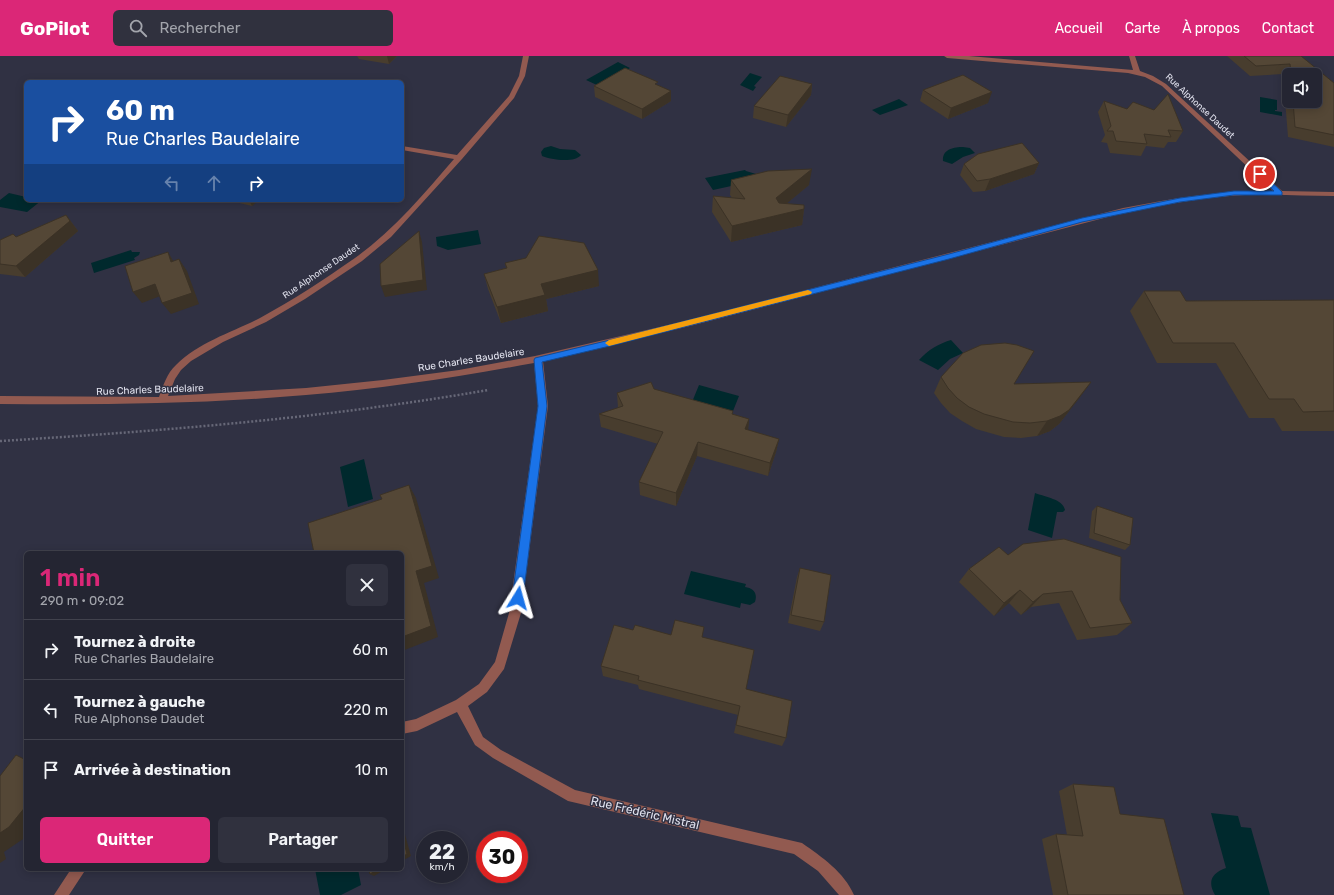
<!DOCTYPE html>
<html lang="fr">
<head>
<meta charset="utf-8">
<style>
  :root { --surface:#242532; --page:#30313e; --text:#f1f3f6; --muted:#a3a5ac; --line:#41424d; --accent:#db2777 }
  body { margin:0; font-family:Rubik,sans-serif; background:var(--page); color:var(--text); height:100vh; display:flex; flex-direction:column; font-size:15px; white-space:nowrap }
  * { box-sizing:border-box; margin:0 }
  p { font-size:13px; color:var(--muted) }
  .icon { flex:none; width:22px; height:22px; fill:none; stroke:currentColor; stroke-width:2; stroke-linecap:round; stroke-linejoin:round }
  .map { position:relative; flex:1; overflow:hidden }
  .side { position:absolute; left:24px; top:495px; width:380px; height:320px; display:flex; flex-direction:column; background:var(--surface); border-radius:6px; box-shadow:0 2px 10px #0003,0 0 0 1px var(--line) }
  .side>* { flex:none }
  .top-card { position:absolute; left:24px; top:24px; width:380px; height:122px; border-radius:6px; box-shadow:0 2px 10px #0003,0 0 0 1px var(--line); background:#1a4fa0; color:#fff; overflow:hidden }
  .tools { position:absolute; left:1282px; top:12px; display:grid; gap:8px }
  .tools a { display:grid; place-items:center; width:40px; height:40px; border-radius:6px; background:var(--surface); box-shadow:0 2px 10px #0003,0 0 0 1px var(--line); font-size:20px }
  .speed { position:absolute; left:416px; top:775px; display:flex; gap:8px; font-size:20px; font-weight:700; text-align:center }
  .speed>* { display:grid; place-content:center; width:52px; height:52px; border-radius:50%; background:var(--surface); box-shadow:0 2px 10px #0003,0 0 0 1px var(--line); line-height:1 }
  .speed small { font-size:10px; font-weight:400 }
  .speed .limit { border:6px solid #d22; background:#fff; color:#111 }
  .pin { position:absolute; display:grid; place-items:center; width:34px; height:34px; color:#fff; margin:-17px; border:2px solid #fff; border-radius:50%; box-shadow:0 1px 4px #0007 }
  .me { position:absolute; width:44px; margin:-22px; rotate:8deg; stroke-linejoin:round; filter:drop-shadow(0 0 3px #0008) }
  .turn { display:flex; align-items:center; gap:14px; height:84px; padding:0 16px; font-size:18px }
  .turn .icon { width:52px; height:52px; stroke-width:2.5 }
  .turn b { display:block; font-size:28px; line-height:34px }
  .lanes { display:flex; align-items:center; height:38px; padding:0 16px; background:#0003; justify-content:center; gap:20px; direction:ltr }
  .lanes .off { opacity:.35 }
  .round { display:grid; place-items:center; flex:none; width:42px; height:42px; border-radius:6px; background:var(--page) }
  .overview { display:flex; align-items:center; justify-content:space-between; height:68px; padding:0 16px }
  h1 { font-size:24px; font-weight:600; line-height:30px; color:var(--accent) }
  .primary-button { display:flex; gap:8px; margin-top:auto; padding:8px 16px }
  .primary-button a { flex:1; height:46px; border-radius:6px; background:var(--accent); color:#fff; font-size:16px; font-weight:600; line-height:46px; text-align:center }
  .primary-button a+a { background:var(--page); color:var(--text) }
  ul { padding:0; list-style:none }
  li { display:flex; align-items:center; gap:12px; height:60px; padding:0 16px; border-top:1px solid var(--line) }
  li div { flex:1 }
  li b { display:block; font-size:15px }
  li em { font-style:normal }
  header { display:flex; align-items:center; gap:24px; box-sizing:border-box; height:56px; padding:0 20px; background:var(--accent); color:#fff }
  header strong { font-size:19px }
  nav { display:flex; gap:22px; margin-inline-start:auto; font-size:14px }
  .search { width:280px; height:36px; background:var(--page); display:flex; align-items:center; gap:10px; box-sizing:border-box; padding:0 14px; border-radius:6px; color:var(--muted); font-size:15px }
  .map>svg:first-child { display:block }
</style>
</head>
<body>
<header>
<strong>GoPilot</strong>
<div class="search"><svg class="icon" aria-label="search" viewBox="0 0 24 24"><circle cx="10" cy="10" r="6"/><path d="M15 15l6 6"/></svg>Rechercher</div>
<nav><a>Accueil</a><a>Carte</a><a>À propos</a><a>Contact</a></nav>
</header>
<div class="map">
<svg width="1334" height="839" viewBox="0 0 1334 839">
  <rect width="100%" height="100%" fill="#303143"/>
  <path fill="#00292d" d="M 618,6 L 630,12 L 599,30 L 586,24 Z
    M 750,17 L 762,21 L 754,30 L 756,31 L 753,35 L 740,29 Z
    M 1260,41 L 1277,44 L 1277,54 L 1275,54 L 1275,55 L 1282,56 L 1282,60 L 1260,56 Z
    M 899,43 L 908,49 L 880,59 L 872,54 Z
    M 551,90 L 560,93 L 575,94 L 581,99 C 575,107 551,104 542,100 L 541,96 L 544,92 Z
    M 963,91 L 970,92 L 975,97 L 963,101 L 952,108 L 943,105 C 942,93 954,91 963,91 Z
    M 745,114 L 746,115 L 756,118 L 754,125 L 713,134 L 705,122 Z
    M 9,137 L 26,141 L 26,144 L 42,144 L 27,156 L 0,151 L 0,144 Z
    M 478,174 L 481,188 L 448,194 L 437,190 L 436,181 Z
    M 131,194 L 132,196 L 140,196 L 139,199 L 134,202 L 135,204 L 94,217 L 91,207 Z
    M 951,284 L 963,297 L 950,303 L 938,314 L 919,304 C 928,294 938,288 951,284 Z
    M 699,329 L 739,340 L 733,355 L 692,346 Z
    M 364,403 L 373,443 L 348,451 L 340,411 Z
    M 1035,437 C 1045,441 1063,443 1065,454 L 1063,456 L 1057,456 L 1052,482 L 1028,474 Z
    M 691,515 L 746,528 L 745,531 C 753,532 758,537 755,546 L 750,549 L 741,547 L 740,552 L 684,538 Z
    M 1211,757 L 1238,760 L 1241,771 L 1251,772 L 1270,839 L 1215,839 C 1207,825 1212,817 1226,812 Z
    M 315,813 L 358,813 L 361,829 L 341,839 L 320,839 Z"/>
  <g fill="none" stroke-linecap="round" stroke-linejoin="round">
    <path stroke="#676878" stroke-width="2.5" stroke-dasharray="2 2" stroke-linecap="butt" d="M 0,385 C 163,375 327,362 488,334"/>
    <path fill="#925a50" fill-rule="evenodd" d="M 523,0 L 529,0 L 525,20 L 514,42 L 462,103 L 391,181 L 362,205 L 305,243 L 266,266 L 223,286 L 191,305 L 181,314 L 175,323 L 168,340 L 306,332 L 383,324 L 459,314 L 535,300 L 694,263 L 1123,152 C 1173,142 1223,134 1273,135 L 1162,30 L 1145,21 L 1128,17 L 947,2 L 944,0 L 969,0 L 1133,14 L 1129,0 L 1135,0 L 1140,15 L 1153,20 L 1166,28 L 1282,135 L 1334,136 L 1334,140 C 1304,140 1275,138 1245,139 C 1204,141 1163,149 1123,157 L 694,269 L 543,305 L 548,350 L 521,557 L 504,613 L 487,636 L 468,650 L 483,681 L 501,694 L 575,734 L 802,787 C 822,801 844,816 854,839 L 839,839 L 818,815 L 794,798 L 568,745 L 493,702 L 475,689 L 457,656 L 417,675 L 402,678 L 402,666 L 416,663 L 456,644 L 479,628 L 495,606 L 509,557 L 538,350 L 534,307 C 458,321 382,333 306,339 C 204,348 102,349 0,348 L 0,340 L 159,341 C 163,330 167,317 176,309 C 199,286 233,276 260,262 C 293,244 325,223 355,202 C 393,175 424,138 454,103 L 402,94 L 402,90 L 457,99 L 509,40 L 519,20 Z
      M 71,813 L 86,813 L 69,839 L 54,839 Z"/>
  </g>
  <path fill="#483d2e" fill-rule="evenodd" d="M 357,0 L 397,0 L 389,8 L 359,3 Z
    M 1227,0 L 1301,0 L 1334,27 L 1334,91 L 1288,81 L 1283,18 L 1250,20 ZM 1289,19 L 1315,19 L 1315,45 L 1289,45 Z
    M 812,28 L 811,39 L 786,71 L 753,62 L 754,50 Z
    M 658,29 L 671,35 L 671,45 L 642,63 L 595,41 L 594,30 Z
    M 923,34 L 988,47 L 948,63 L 920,45 Z
    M 1104,45 L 1183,75 L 1176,86 L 1168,86 L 1164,92 L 1146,90 L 1141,100 L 1110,97 L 1107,87 L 1101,86 L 1105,79 L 1098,56 Z
    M 1039,107 L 1034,118 L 985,135 L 973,136 L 960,119 L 964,108 Z
    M 731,124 L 809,129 L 787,147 L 804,153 L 802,169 L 731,186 L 712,156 L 713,140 L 732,142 L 730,139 Z
    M 227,144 L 259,144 L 252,150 Z
    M 66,159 L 78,175 L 25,221 L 0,218 L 0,184 L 16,181 Z
    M 505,207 L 599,230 L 546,243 L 548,255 L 501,267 L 488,233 L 484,218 L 506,212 Z
    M 1144,235 L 1186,245 L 1334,244 L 1334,375 L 1282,375 L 1274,362 L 1249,362 L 1216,307 L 1157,307 L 1130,255 Z
    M 941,321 L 1014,328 L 1091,326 L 1080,341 L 1059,368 L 1050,375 L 1037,380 L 1021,382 L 1004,381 L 976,373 L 962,365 L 950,357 L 941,347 L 934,337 Z
    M 654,333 L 733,358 L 749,363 L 748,374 L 779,383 L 776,396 L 768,420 L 697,400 L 676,450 L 640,439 L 639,426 L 658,388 L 601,371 L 599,358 L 618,352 L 617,337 Z
    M 1097,450 L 1130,489 L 1125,494 L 1089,482 L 1092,455 Z
    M 800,512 L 824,566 L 820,575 L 788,567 L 797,521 Z
    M 969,513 L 1120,544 L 1132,567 L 1117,579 L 1077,584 L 1059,547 L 1031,551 L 1021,559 L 1009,547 L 994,560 L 959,526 Z
    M 633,574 L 703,582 L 786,682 L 782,690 L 734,677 L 738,659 L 639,633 L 638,629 L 603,620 L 601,610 Z
    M 1073,728 L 1120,758 L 1184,839 L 1053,839 L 1042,783 L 1056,778 L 1067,779 L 1059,735 Z"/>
  <path fill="#3b3226" d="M 387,0 L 397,0 L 389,8 Z
    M 812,28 L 811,39 L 786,71 L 788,59 Z
    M 671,35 L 671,45 L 642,63 L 642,53 Z
    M 992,36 L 988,47 L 948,63 L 951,52 Z
    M 1039,107 L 1034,118 L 985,135 L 990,123 Z
    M 812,113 L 809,129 L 774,158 L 776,142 Z
    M 249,144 L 259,144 L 252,150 Z
    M 804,153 L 802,169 L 731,186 L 732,170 Z
    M 66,159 L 78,175 L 25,221 L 16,210 Z
    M 419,175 L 422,186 L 427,234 L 385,241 L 381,230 Z
    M 168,196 L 175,208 L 171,206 Z
    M 179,203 L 187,215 L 199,248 L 171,258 L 162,247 Z
    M 598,214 L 599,230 L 546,243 L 548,255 L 501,267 L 497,251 L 541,228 Z
    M 155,228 L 163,239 L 142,247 L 133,236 Z
    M 1091,326 L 1080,341 L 1059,368 L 1050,375 L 1037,380 L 1047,365 Z
    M 749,363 L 748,376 L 745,373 Z
    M 779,383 L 776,396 L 768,420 L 770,407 Z
    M 698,386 L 697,400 L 676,450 L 676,437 Z
    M 409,429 L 416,442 L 439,522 L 424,527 L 438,581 L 402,595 L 402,581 L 416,515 Z
    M 1020,534 L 1009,547 L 994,560 L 1004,547 Z
    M 1043,538 L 1031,551 L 1021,559 L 1033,546 Z
    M 26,750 L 26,781 L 4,796 L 6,803 L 0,807 L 0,777 Z
    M 402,768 L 411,800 L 402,805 Z
    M 379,813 L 386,813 L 374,820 L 370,818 Z"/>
  <path fill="#544736" stroke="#3b3226" d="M 1244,0 L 1301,0 L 1334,27 L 1334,79 L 1295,71 L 1293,45 L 1315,45 L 1315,19 L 1291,19 L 1290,8 L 1256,10 Z
    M 625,12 L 658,26 L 655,28 L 671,35 L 642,53 L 594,30 Z
    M 963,19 L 992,36 L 951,52 L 923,34 Z
    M 780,20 L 812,28 L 788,59 L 754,50 Z
    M 1168,38 L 1183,75 L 1168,74 L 1171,81 L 1144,78 L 1147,88 L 1116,85 L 1113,75 L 1107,75 L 1111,70 L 1104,45 L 1127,53 L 1133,46 L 1154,54 Z
    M 1022,87 L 1039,107 L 990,123 L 977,125 L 964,108 L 978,98 Z
    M 812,113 L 776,142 L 779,147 L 804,149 L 804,153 L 732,170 L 713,140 L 745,143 L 731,124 L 768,115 Z
    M 66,159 L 70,165 L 16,210 L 0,208 L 0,184 L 13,178 L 16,181 Z
    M 419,175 L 423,224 L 381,230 L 380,208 Z
    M 539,180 L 584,187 L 598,214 L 541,228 L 545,239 L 497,251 L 484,218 L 507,212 L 505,207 L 526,202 Z
    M 168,196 L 171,206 L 179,203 L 192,237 L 162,247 L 155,228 L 133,236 L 125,210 Z
    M 1144,235 L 1180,235 L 1186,245 L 1334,244 L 1334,355 L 1303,356 L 1294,343 L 1269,343 L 1234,287 L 1173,287 Z
    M 1005,287 L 1017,289 L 1034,295 L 1014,328 L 1091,326 L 1069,354 L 1060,360 L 1047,365 L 1030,367 L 1013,366 L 984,358 L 969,351 L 957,342 L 948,332 L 941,321 L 963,297 L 981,289 Z
    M 651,326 L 654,333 L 733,355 L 732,358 L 749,363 L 745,373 L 779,383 L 770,407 L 698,386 L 676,437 L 639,426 L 663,376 L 599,358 L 623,350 L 617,337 Z
    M 409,429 L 432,510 L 416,515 L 431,570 L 402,581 L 402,497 L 314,497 L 308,467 L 382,443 L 380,439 Z
    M 1097,450 L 1133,462 L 1130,489 L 1094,477 Z
    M 1064,483 L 1121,501 L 1120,544 L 1132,567 L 1090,572 L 1072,535 L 1043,538 L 1033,546 L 1020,534 L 1004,547 L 969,513 L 999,491 L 1008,499 L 1023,488 Z
    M 800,512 L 831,519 L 824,566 L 791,559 Z
    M 675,564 L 704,571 L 702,581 L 754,594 L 746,633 L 792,645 L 786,682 L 736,669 L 740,650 L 638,624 L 639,620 L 601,610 L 614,569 L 633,574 L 635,569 L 671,579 Z
    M 16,699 L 26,704 L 26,750 L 9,771 L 0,777 L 0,720 Z
    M 1073,728 L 1114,731 L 1120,758 L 1164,763 L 1184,839 L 1068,839 L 1056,778 L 1083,780 Z
    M 402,779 L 407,798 L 402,801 Z
    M 368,813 L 379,813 L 370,818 Z"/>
  <path fill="#1a73e8" stroke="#114b97" d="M 1257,117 L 1262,117 L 1282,136 L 1282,139 L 1234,139 L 1180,146 L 1082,166 L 949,203 L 610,290 L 542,306 L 547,350 L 523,542 L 521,545 L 518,546 L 514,545 L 512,542 L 538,350 L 534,304 L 535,302 L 610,284 L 949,198 L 1082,162 L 1180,142 L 1234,135 L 1274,135 L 1257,120 Z"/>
  <path fill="#f59e0b" d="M 808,234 L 812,236 L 811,238 L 609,290 L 605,287 L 609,284 Z"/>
  <g text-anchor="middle" stroke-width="3" stroke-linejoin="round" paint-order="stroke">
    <g font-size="9" fill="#e0e1ed" stroke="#303143">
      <text transform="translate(1200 50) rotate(43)" y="3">Rue Alphonse Daudet</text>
      <text transform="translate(321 215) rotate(-34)" y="3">Rue Alphonse Daudet</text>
    </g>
    <g font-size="10" fill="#e0e1ed" stroke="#303143">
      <text transform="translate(471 303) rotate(-9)" y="4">Rue Charles Baudelaire</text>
      <text transform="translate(150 333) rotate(-2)" y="4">Rue Charles Baudelaire</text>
    </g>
    <g font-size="12" fill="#e0e1ed" stroke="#303143">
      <text transform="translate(645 757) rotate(13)" y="4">Rue Frédéric Mistral</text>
    </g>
  </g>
</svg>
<div class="tools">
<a><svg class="icon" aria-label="sound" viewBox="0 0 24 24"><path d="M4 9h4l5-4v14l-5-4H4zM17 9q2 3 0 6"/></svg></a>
</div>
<div class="speed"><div>22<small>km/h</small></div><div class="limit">30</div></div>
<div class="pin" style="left:1260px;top:118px;background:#d93025"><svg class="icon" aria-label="arrive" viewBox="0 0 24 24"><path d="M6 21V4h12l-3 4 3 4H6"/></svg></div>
<svg class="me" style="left:518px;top:542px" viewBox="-20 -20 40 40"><path d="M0-17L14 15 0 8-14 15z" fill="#1a73e8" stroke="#fff" stroke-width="4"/></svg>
<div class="top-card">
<div class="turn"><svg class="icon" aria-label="right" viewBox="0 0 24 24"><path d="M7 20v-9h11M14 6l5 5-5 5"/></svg><div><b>60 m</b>Rue Charles Baudelaire</div></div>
<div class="lanes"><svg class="icon off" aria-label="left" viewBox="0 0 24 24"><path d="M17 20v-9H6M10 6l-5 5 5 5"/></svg><svg class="icon off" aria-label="ahead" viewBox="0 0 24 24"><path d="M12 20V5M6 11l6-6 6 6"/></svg><svg class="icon" aria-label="right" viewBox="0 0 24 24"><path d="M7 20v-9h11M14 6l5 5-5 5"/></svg></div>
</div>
<section class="side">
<div class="overview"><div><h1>1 min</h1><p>290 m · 09:02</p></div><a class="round"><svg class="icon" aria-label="close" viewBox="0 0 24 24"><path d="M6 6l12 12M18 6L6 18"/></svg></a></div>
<ul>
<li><svg class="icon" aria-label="right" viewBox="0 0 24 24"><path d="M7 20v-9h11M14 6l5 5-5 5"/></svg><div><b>Tournez à droite</b><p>Rue Charles Baudelaire</p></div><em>60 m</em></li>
<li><svg class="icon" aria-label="left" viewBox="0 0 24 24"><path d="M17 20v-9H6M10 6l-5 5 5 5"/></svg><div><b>Tournez à gauche</b><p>Rue Alphonse Daudet</p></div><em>220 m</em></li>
<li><svg class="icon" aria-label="arrive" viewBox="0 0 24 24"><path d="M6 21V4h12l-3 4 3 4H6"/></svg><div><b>Arrivée à destination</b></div><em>10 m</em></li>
</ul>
<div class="primary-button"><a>Quitter</a><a>Partager</a></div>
</section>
</div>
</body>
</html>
